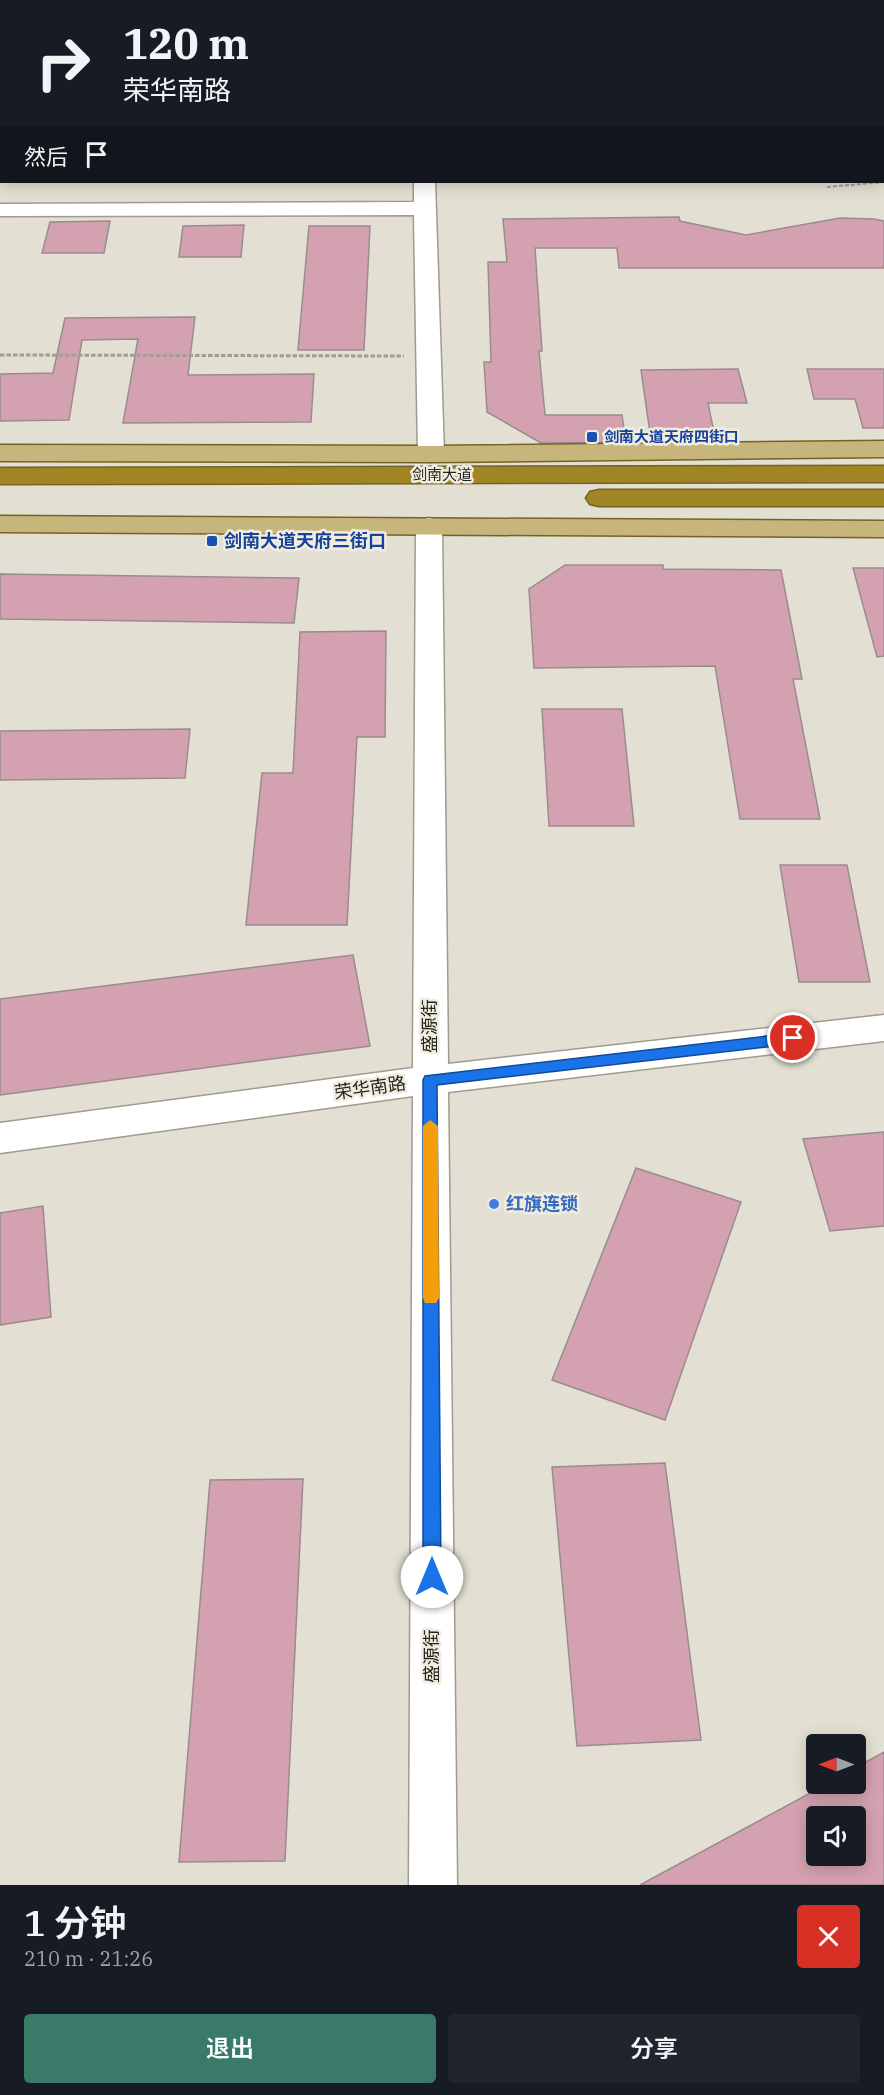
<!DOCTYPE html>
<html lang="zh">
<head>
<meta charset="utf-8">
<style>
  :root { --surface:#171b24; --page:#20242c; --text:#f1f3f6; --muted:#9ea1a6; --accent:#3a7a68 }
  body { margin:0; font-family:"IBM Plex Serif","Noto Sans SC",serif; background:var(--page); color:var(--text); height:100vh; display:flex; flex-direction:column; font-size:22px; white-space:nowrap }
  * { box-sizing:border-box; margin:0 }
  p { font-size:20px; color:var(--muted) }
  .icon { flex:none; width:33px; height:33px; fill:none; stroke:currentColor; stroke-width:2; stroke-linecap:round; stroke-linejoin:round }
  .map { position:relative; height:1885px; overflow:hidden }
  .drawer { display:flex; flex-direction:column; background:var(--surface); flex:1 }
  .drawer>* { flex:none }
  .guide { position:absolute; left:0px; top:0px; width:885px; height:183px; box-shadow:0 3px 15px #0003; background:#171b24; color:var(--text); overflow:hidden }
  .needle { width:39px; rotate:270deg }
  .controls { position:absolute; left:806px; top:1734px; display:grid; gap:12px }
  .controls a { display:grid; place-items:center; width:60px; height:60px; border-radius:6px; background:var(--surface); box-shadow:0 3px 15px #0003; font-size:30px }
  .pin { position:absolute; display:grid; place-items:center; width:51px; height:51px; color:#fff; margin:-26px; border:3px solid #fff; border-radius:50%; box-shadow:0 2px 6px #0007 }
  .me { position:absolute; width:66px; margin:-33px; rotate:0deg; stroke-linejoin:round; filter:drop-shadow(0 0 4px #0008) }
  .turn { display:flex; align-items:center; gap:21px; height:126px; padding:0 24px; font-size:27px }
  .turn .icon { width:78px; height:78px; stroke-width:2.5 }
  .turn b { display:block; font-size:42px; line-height:51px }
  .then { display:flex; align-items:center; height:57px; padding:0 24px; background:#0003; gap:12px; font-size:22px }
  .round { display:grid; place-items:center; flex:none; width:63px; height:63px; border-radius:6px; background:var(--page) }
  .headline { display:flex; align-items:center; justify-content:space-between; height:102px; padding:0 24px }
  h1 { font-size:36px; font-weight:600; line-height:45px }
  .cta { display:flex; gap:12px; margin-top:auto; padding:12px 24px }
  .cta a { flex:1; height:69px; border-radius:6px; background:var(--accent); color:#fff; font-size:24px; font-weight:600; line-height:69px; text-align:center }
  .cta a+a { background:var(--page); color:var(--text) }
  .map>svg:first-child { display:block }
</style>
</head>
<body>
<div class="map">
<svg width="884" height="1885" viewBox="0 0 884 1885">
  <rect width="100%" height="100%" fill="#e3e0d3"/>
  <path fill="#d8d2c0" d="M 454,0 L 884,0 L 884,120 L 884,2 Z"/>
  <path fill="#b4bd9b" d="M 0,0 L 188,0 L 2,2 L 0,130 Z"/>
  <path fill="#d4a1b0" stroke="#998c90" stroke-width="1.5" fill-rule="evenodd" d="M 679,217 L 680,221 L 746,235 L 840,218 L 874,219 L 884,221 L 884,268 L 619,268 L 617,248 L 535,248 L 542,351 L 539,351 L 545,415 L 622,415 L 626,442 L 541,443 L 487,412 L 484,362 L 491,362 L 488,262 L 507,262 L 503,219 Z
    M 110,221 L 104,253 L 42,253 L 50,222 Z
    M 244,225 L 241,257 L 179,257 L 183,226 Z
    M 309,226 L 370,226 L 364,350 L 298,350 Z
    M 195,317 L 188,375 L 314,374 L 311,422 L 123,423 L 138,339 L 82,340 L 69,420 L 0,421 L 0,374 L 53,373 L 65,318 Z
    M 738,369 L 747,403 L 708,403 L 714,432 L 650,433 L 641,370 Z
    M 807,369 L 884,369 L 884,428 L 863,428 L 855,399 L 814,399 Z
    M 565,565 L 663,565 L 663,569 L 781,570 L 802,679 L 793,679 L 820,819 L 740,819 L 715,666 L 534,668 L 529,589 Z
    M 853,568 L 884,568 L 884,656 L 877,657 Z
    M 0,574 L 299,578 L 294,623 L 0,619 Z
    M 386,631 L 385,737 L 357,737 L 347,925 L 246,925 L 262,773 L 293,773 L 300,632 Z
    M 542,709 L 622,709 L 634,826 L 549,826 Z
    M 190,729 L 185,778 L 0,780 L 0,731 Z
    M 780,865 L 847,865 L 870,982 L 799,982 Z
    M 353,955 L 370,1046 L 0,1095 L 0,999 Z
    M 884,1132 L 884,1226 L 830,1231 L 803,1139 Z
    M 636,1168 L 741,1202 L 665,1420 L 552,1380 Z
    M 43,1206 L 51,1317 L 0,1325 L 0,1213 Z
    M 665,1463 L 701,1740 L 577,1746 L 552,1467 Z
    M 303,1479 L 285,1861 L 179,1862 L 210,1480 Z
    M 884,1752 L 884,1885 L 640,1885 L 827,1784 L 855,1784 L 855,1768 ZM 816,1816 L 855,1816 L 855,1856 L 816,1856 Z"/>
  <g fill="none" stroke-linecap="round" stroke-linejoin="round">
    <g stroke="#9e9b8f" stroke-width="3">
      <path id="minor" d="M 411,0 L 429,0 L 429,2 L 411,2 Z
        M 414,182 L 435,182 L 444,454 L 440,459 L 431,462 L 422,459 L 418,454 L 414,215 L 0,216 L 0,204 L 414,202 Z
        M 429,518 L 438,520 L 442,526 L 448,1064 L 884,1015 L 884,1041 L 448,1092 L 457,1885 L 409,1885 L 413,1096 L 0,1153 L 0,1123 L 413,1068 L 416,526 L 420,520 Z"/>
    </g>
    <g stroke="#756323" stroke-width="3">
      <path id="major" d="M 884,441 L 884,457 L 431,462 L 0,461 L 0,445 L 431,446 Z
        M 0,516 L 884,521 L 884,537 L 0,532 Z"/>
    </g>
    <g stroke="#756323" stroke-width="3">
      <path id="highway" d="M 884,466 L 884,482 L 0,484 L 0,468 Z
        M 599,490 L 884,490 L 884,506 L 599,506 L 590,504 L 586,498 L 590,492 Z"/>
    </g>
    <path stroke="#a19f94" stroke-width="2" stroke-dasharray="4 2" stroke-linecap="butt" d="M 827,187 L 884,182"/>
    <path stroke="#a19f94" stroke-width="3" stroke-dasharray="4.5 2" stroke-linecap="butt" d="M 0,355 L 404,356"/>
    <use href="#minor" fill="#fff" fill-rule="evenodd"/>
    <use href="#major" fill="#c6b67c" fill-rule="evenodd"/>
    <use href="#highway" fill="#a08525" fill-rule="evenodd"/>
  </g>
  <path fill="#1a73e8" stroke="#114b97" stroke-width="1.5" d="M 793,1033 L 800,1038 L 793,1044 L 437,1085 L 441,1577 L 438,1583 L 432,1586 L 425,1583 L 423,1577 L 423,1080 L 425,1076 Z"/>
  <path fill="#f59e0b" d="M 430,1120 L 438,1126 L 439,1298 L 436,1303 L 425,1303 L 423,1298 L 423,1126 Z"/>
  <g fill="#1a4fb4" stroke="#f0ede0" stroke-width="2">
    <rect x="586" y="431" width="12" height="12" rx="3"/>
    <rect x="206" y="535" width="12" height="12" rx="3"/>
  </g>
  <circle fill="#3f7fe0" stroke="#f0ede0" stroke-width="2" cx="494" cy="1204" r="6"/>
  <g text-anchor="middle" stroke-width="5" stroke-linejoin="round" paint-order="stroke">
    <g font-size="15" font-weight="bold" fill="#164399" stroke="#f0ede0" text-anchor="start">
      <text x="604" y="442">剑南大道天府四街口</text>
    </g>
    <g font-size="15" fill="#24231e" stroke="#f0ede0">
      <text x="442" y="480">剑南大道</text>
    </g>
    <g font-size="18" font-weight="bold" fill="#164399" stroke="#f0ede0" text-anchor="start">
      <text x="224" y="547">剑南大道天府三街口</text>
    </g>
    <g font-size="18" fill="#24231e" stroke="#f0ede0">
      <text transform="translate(430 1026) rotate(-90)" y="6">盛源街</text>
      <text transform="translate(370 1088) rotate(-8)" y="6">荣华南路</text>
      <text transform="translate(432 1656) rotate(-90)" y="6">盛源街</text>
    </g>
    <g font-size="18" font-weight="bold" fill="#366cbe" stroke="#f0ede0" text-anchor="start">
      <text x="506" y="1210">红旗连锁</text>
    </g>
  </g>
</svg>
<div class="controls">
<a><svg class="needle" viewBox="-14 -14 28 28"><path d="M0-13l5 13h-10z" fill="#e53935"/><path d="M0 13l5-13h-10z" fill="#9ea1a6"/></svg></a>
<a><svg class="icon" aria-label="sound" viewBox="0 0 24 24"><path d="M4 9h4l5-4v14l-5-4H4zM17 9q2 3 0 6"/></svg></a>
</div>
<div class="pin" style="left:793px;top:1038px;background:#d93025"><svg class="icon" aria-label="arrive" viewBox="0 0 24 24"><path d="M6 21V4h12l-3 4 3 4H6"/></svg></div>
<svg class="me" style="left:432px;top:1577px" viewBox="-20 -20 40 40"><circle r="19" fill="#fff"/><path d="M0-13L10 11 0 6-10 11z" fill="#1a73e8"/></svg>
<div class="guide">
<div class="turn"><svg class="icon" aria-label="right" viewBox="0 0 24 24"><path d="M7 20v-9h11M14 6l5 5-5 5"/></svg><div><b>120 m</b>荣华南路</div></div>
<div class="then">然后<svg class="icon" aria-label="arrive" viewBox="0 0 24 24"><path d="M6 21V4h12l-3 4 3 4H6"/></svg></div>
</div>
</div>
<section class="drawer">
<div class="headline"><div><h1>1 分钟</h1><p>210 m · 21:26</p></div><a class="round" style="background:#d93025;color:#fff"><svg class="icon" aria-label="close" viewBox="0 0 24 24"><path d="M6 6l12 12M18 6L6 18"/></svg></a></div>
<div class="cta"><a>退出</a><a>分享</a></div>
</section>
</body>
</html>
